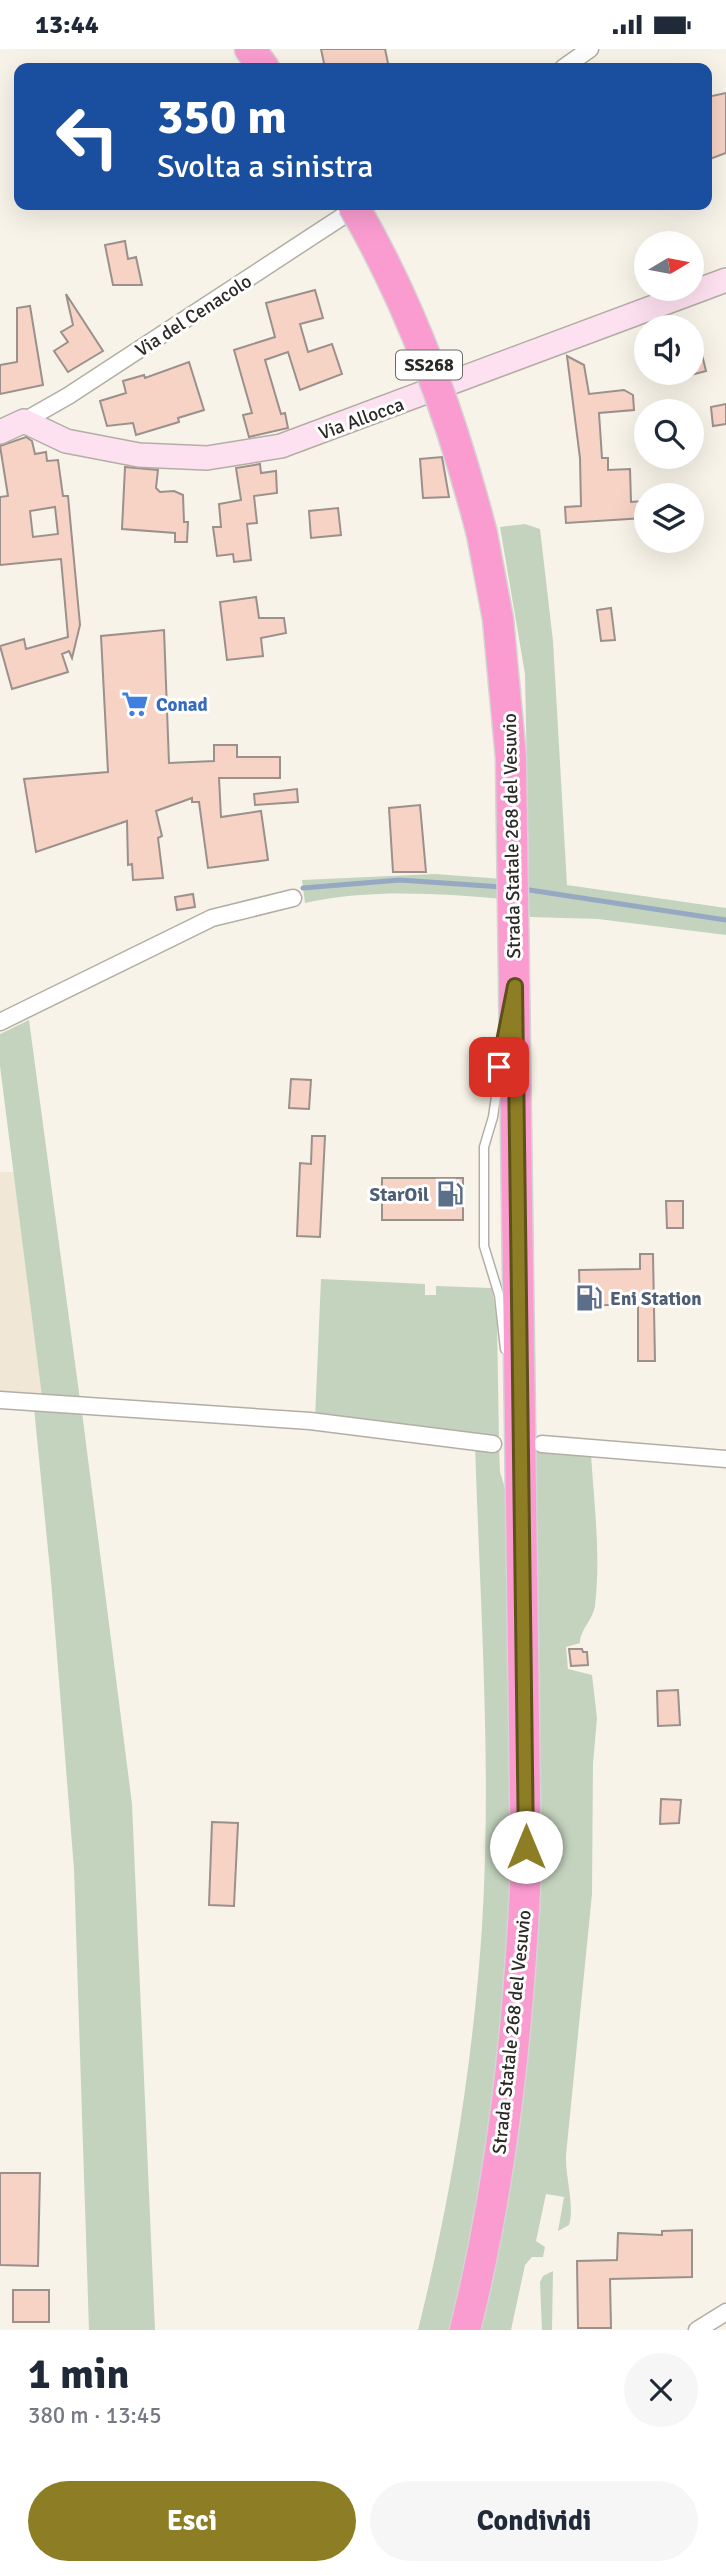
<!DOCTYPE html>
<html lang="it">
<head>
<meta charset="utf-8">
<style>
  :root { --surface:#fff; --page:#f6f6f7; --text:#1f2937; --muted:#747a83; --accent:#8d7e25 }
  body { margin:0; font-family:Signika,sans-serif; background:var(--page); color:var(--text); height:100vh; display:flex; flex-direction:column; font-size:26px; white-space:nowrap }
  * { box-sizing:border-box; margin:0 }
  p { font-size:23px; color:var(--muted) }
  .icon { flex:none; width:38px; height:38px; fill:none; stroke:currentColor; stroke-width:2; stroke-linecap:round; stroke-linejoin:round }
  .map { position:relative; height:2281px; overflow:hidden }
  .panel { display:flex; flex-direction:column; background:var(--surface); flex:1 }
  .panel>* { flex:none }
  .banner { position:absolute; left:14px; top:14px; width:698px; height:147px; border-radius:14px; box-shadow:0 7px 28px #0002; background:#1a4fa0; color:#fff; overflow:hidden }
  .needle { width:46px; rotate:80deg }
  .tools { position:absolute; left:634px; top:182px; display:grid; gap:14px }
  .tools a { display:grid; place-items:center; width:70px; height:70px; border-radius:50%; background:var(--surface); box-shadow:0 7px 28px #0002; font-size:35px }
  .pin { position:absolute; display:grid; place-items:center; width:60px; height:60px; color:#fff; margin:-30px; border-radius:14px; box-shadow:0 4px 10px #0006 }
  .me { position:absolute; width:77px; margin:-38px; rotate:0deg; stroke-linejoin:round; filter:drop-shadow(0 0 5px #0008) }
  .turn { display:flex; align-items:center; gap:24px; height:147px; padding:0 28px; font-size:32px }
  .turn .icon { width:91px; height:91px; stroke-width:2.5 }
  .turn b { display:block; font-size:49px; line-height:60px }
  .round { display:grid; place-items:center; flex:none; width:74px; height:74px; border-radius:37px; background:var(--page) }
  .headline { display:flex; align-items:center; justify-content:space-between; height:119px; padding:0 28px }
  h1 { font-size:42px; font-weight:700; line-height:52px }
  .button { display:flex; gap:14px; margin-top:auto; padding:14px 28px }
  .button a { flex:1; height:80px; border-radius:42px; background:var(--accent); color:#fff; font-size:28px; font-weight:700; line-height:80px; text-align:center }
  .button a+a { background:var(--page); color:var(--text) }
  .status { display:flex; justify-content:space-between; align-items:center; height:49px; padding:0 35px; background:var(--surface); direction:ltr }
  .status svg { height:19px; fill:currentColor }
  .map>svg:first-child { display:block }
</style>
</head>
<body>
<div class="status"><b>13:44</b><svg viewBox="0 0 49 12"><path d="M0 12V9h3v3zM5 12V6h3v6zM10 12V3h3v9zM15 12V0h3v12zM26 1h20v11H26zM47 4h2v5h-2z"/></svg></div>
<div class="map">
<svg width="726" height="2281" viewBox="0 0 726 2281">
  <rect width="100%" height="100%" fill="#f8f3e8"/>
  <path fill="#f0e7d6" d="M 0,1123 L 14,1123 L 42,1348 L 0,1344 Z"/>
  <path fill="#c3d3be" d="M 525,475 L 540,480 L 553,592 L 567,836 L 726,859 L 726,886 L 598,870 L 530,868 L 528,852 C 453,846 379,838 305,854 L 302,831 L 435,825 L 529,832 L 525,625 L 500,478 Z
    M 29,971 L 80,1351 L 42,1348 L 0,1017 L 0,985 Z
    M 321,1230 L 425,1235 L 425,1246 L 436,1246 L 436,1237 L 492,1239 L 497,1273 L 499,1392 L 315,1370 Z
    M 34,1359 L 82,1363 L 132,1755 L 155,2281 L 89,2281 L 74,1820 L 51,1531 Z
    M 475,1395 L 499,1398 L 500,1423 L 508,1449 C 510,1586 517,1725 514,1862 C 510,2002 483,2145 450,2281 L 418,2281 C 451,2149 473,2014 482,1878 C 492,1718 480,1555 475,1395 Z
    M 536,1400 L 591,1405 C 594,1454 601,1507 595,1556 C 593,1572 580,1580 580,1594 L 566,1598 L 568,1620 L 592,1626 L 597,1669 L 593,1714 L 592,1845 L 566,2106 C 565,2127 575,2158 569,2176 L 558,2182 L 564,2148 L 546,2145 L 536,2192 L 545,2198 L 543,2208 L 532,2208 L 525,2216 L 511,2281 L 477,2281 L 540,1804 Z
    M 553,2222 L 552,2281 L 542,2281 L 540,2233 L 543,2227 Z"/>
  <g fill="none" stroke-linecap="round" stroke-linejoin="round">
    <path stroke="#97a8c3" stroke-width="5" d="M 303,839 L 400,831 L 502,838
      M 523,840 L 726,871"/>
  </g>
  <path fill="#f6d3c5" stroke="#9b908c" stroke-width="2" fill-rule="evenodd" d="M 321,0 L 385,0 L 389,19 L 325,19 Z
    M 726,44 L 726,104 L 707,111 L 707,48 Z
    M 125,192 L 128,210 L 136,208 L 142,236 L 113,236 L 105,196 Z
    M 315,241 L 323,269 L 300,275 L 308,303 L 332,295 L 342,325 L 300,341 L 288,303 L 265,311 L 281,365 L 285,364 L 288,379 L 249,388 L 243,366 L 252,364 L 234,301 L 275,288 L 266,254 Z
    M 66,245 L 103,302 L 68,323 L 54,302 L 68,293 L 61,283 L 73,276 Z
    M 30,257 L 43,336 L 0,345 L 0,316 L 17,313 L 17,259 Z
    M 696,281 L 706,322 L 691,326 L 691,282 Z
    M 567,307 L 584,316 L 589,345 L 624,341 L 633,346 L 634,361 L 599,364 L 602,409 L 608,409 L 608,421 L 630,420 L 631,453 L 643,452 L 644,469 L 566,474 L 565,458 L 581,457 L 580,409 Z
    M 189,313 L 204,361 L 178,369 L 179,373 L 136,386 L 133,374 L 107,377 L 100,352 L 126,344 L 123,332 L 144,326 L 145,329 Z
    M 726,355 L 726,375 L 713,377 L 711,358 Z
    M 26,388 L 32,392 L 35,405 L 46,403 L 47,412 L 58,411 L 63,447 L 68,447 L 80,576 L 72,609 L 69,602 L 62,605 L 68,623 L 12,640 L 0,597 L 24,590 L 26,600 L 68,588 L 61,510 L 0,516 L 0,448 L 8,447 L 0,397 ZM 55,458 L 58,485 L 33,488 L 30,462 Z
    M 442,408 L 449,448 L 423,449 L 420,410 Z
    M 260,415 L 261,424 L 276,422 L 277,444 L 254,447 L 257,474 L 247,475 L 251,511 L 234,513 L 233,505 L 217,507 L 213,478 L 221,478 L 219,455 L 241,451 L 236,419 Z
    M 125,418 L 158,421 L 156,439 L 160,443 L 174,442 L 183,446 L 184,473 L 188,473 L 187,493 L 175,493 L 175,484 L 122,480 Z
    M 338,459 L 341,486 L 311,489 L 309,462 Z
    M 256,548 L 259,569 L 284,569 L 286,584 L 261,589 L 263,607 L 227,611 L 220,553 Z
    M 611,559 L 615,591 L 601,592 L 597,561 Z
    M 164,581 L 169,714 L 214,712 L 214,696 L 237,696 L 237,708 L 280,708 L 280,729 L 219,729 L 221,768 L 261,762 L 268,811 L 208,819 L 199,753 L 192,753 L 192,749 L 156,762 L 162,787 L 158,789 L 163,829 L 133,831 L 132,815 L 128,816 L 127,772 L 36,803 L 24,730 L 108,723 L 101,587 Z
    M 297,740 L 298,753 L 255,756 L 254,745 Z
    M 420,756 L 426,823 L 393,823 L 389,759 Z
    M 193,845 L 195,858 L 177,861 L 175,848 Z
    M 291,1030 L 311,1031 L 309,1060 L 289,1059 Z
    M 312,1087 L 325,1087 L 320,1188 L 297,1187 L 300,1114 L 311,1115 Z
    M 382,1129 L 463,1129 L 463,1171 L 382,1171 Z
    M 666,1152 L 683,1152 L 683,1179 L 667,1179 Z
    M 640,1205 L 653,1205 L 655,1312 L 638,1312 L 638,1255 L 580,1257 L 579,1221 L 640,1220 Z
    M 569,1600 L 582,1600 L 583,1603 L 587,1603 L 588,1616 L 571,1617 Z
    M 678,1641 L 680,1676 L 658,1677 L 657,1642 Z
    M 661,1750 L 681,1751 L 679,1774 L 660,1775 Z
    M 212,1773 L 238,1774 L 234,1857 L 209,1856 Z
    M 0,2124 L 40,2124 L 38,2217 L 0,2216 Z
    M 692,2181 L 692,2228 L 610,2230 L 611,2279 L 578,2279 L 577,2212 L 617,2211 L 618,2184 L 662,2186 L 662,2182 Z
    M 13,2241 L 49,2241 L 49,2273 L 13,2273 Z"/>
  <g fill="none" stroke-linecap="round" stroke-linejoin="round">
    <g stroke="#b3aea5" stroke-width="11">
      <path id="lane" d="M 502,1006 L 493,1068 L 484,1098 L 484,1197 L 499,1246 L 505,1300"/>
    </g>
    <g stroke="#b3aea5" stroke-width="19">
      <path id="street" d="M 563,19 L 590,0
        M 24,372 L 68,347 L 360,156
        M 0,973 L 212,869 L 293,849
        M 0,1351 L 310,1372 L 493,1395
        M 542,1395 L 726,1410
        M 697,2281 L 726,2263"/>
    </g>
    <g stroke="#b3aea5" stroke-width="26">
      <path id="secondary" d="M 0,383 L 24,372 L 66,392 L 139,406 L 207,409 L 281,397 L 726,231"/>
    </g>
    <g stroke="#d5d4d4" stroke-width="33">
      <path id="highway" d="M 250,0 L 264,19
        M 465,2281 C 503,2130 519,1975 526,1820 L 511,709 L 498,570 L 482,485"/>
    </g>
    <use href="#lane" stroke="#fff" stroke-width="8"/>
    <use href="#street" stroke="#fff" stroke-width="16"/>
    <use href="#secondary" stroke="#fee1f1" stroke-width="23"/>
    <use href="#highway" stroke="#fa9cd0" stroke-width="30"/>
    <g stroke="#d5d4d4" stroke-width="33" stroke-linecap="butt">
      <path id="highway-bridge" d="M 353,156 C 413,259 452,370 482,485"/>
    </g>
    <use href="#highway-bridge" stroke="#fa9cd0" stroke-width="30"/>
  </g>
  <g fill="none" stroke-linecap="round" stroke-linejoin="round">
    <g stroke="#5c5218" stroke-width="18">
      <path id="route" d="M 499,1018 L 515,937 L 526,1798"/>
    </g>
    <use href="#route" stroke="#8d7e25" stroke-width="12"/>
  </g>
  <defs>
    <g id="supermarket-bare" transform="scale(2.1)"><path d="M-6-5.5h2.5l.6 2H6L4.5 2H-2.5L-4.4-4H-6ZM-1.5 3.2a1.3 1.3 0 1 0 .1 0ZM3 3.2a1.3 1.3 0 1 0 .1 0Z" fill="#3f7fe0" stroke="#fff" stroke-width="2.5" paint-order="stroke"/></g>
    <g id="fuel-bare" transform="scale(2.1)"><path d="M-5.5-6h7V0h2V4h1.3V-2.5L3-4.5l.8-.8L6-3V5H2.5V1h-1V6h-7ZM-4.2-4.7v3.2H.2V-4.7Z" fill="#5c6f8a" stroke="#fff" stroke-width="2.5" paint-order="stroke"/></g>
  </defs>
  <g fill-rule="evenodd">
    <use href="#supermarket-bare" x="135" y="655"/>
    <use href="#fuel-bare" x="450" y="1145"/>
    <use href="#fuel-bare" x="589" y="1249"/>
  </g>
  <g text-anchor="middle" stroke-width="6" stroke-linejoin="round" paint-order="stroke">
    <rect fill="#fff" stroke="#6b6a67" stroke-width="2" x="396" y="301.5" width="66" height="29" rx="5"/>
    <g font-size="18" font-weight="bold" fill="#2c2a26">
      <text x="429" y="322">SS268</text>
    </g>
    <g font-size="19" fill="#2c2a26" stroke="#fff">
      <text transform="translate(193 266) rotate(-33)" y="7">Via del Cenacolo</text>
      <text transform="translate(361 369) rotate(-20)" y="7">Via Allocca</text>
      <text transform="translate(511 787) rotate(-91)" y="7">Strada Statale 268 del Vesuvio</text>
      <text transform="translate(511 1983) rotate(-84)" y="7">Strada Statale 268 del Vesuvio</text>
    </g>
    <g font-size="19" font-weight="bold" fill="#366cbe" stroke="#fff" text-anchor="start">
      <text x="156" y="662">Conad</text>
    </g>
    <g font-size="19" font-weight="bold" fill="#4e5e75" stroke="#fff" text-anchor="end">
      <text x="429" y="1152">StarOil</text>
      <text x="610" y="1256" text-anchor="start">Eni Station</text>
    </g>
  </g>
</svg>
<div class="tools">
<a><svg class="needle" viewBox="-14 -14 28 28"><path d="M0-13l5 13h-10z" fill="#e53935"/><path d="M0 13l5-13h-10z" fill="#747a83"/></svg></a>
<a><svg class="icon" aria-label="sound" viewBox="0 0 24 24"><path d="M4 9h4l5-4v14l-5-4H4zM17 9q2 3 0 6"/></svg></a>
<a><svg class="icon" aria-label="search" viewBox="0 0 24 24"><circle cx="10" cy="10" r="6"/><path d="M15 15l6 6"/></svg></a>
<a><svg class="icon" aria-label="layers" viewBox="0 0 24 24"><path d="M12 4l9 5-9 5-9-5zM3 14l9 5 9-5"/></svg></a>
</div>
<div class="pin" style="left:499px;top:1018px;background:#d93025"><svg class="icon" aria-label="arrive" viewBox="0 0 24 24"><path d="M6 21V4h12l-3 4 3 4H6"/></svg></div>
<svg class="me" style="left:526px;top:1798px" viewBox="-20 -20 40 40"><circle r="19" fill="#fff"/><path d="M0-13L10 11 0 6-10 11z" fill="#8d7e25"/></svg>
<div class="banner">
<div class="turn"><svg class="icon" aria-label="left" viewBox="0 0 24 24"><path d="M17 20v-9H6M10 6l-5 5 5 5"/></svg><div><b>350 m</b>Svolta a sinistra</div></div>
</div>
</div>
<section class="panel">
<div class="headline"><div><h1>1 min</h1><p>380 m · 13:45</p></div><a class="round"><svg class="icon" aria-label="close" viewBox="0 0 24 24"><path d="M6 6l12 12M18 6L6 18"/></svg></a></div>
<div class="button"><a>Esci</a><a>Condividi</a></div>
</section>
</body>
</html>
